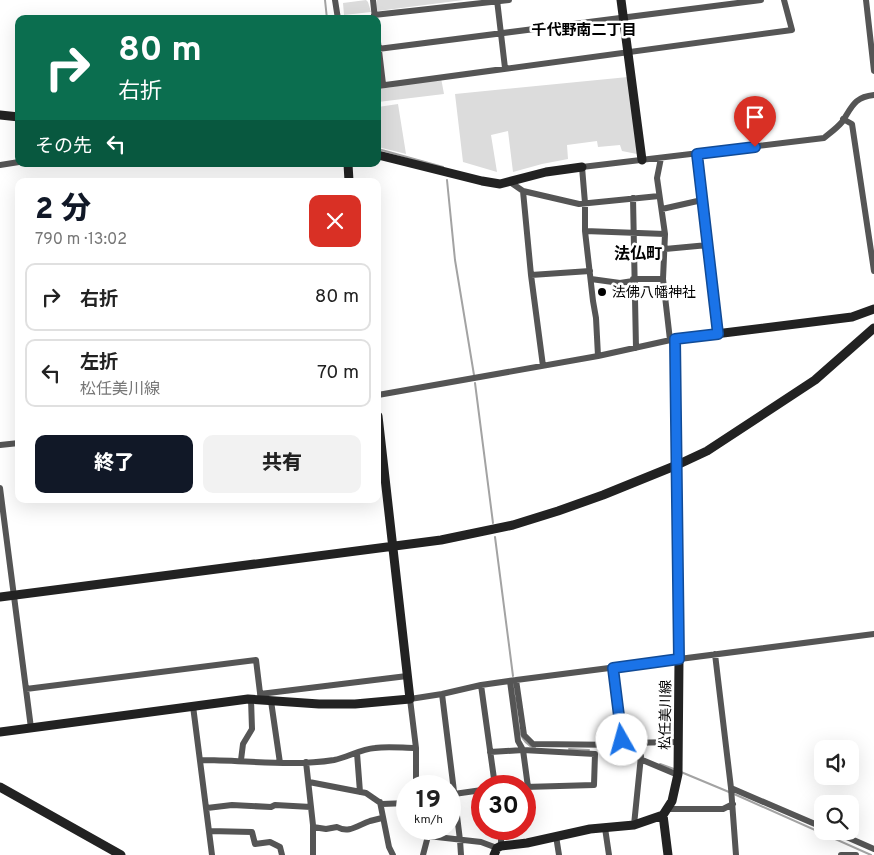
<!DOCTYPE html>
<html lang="ja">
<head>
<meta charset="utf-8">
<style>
  :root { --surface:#fff; --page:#f2f2f2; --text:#222; --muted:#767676; --line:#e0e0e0; --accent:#111827 }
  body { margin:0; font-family:Overpass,"Noto Sans JP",sans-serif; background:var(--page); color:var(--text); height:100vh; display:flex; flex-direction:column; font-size:19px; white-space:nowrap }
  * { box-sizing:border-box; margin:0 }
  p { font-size:16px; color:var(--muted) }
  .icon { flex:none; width:28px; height:28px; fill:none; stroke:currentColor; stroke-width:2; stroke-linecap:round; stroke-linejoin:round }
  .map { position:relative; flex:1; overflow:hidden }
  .side { position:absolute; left:15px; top:178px; width:366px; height:325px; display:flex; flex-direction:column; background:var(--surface); border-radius:10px; box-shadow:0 5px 20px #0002 }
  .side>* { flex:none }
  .banner { position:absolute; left:15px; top:15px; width:366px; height:152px; border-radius:10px; box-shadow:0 5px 20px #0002; background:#0b6e4f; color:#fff; overflow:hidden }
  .tools { position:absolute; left:814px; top:740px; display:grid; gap:10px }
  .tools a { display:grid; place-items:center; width:45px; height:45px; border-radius:10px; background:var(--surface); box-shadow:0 5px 20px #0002; font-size:25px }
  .speed { position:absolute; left:396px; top:775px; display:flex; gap:10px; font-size:25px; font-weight:700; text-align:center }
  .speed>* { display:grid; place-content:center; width:65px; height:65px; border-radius:50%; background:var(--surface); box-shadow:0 5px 20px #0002; line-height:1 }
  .speed small { font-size:12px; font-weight:400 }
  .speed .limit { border:8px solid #d22; background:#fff; color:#111 }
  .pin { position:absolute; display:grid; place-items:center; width:42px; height:42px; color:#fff; margin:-51px -21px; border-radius:50% 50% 50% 0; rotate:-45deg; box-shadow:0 0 5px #0007 }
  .pin .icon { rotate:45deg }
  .me { position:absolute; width:55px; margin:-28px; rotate:353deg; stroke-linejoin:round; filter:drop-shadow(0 0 4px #0008) }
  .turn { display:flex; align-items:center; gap:18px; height:105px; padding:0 20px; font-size:22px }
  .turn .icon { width:65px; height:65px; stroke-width:2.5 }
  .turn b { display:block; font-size:35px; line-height:42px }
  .then { display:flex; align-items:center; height:48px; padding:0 20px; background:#0003; gap:10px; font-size:19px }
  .round { display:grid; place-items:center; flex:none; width:52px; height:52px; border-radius:10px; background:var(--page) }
  .headline { display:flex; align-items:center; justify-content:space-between; height:85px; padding:0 20px }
  h1 { font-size:30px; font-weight:800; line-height:38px; color:var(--accent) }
  .button { display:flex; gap:10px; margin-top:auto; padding:10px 20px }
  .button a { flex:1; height:58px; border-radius:10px; background:var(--accent); color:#fff; font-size:20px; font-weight:800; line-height:58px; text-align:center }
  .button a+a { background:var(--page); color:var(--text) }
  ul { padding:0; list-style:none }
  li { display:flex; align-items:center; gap:15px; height:68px; margin:0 10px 8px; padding:0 10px; border:2px solid var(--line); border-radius:10px }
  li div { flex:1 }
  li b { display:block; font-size:19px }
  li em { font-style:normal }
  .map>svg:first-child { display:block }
</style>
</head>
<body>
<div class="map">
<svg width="874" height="855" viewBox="0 0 874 855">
  <rect width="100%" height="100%" fill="#fff"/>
  <path fill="#dcdcdc" d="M 366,0 L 368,2 L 371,12 L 344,15 L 343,3 Z
    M 377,0 L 464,0 L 378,11 L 376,10 Z
    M 628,77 L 637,154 L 622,151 L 620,145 L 598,147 L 597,141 L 567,145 L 568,159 L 542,164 L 513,172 L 508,131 L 491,135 L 497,172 L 463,162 L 455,94 Z
    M 441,78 L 444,94 L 378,102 L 378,89 L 394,87 L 400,84 Z
    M 398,104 L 406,154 L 378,147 L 378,107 Z"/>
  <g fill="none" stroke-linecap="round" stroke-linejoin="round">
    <path stroke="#a3a3a3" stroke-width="2" d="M 325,0 L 327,19
      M 378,149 L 443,167
      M 447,180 L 455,260 L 474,375
      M 475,383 L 493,523
      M 495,537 L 513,676
      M 515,698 C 518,715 515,742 535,748
      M 569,749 L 589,750
      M 599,750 L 623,751 L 628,752
      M 660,764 L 674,769
      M 681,772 L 729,792
      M 734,794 L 871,855"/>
    <path stroke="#555" stroke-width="6" d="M 335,0 L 338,19
      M 373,0 L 375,19
      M 497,0 L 505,68
      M 866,0 L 874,71
      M 374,15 L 509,0
      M 378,42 L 383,84
      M 378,49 L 761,0
      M 378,86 L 792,30 L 784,0
      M 843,119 L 852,124 L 874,271
      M 697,154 L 718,334
      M 661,158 L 657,178 L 665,234 L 663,279 L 670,340
      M 0,165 L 19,162
      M 510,182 L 523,191 L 579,204 L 659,196
      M 523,191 L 531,275 L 543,366
      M 633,198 L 636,348
      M 662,209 L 702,200
      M 585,231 L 665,234
      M 665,249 L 708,245
      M 531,275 L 590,271
      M 591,279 L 620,283 L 633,281
      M 633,279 L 663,279
      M 598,356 L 596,318 L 593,301 L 585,231 L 585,203 L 582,167 L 824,138 C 830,133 837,128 842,122 C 852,107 854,97 874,95
      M 378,395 L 598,356 L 675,339
      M 0,445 L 19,443
      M 0,488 L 31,728
      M 715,654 L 731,788 L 822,827
      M 613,668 L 622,740 L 629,750 L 641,756 L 634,825
      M 516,680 L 524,735 L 533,744 L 625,745
      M 510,681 L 518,741 L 523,750 L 595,754 L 594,785 L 525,787
      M 481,685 L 495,786
      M 26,689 L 256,660 L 261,701
      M 260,694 L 407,676
      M 442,694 L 460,840 L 461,855
      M 271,701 L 280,763
      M 193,706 L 212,855
      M 623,743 L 678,742
      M 490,752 L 523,750 L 528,787
      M 357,753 L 360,792
      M 640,759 L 678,775
      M 201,760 C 245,760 291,767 334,760 C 348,757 361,749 375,748 C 388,746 403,748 416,748
      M 241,760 L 243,744 L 252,729 L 251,699
      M 306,762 L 313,825 L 313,855
      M 309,782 L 366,793 L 382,804 L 408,803
      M 416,786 L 416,748 L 410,699 L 442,694 L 481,685 L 516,680 L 874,634
      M 731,788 L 736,855
      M 454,794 L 482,790
      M 380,802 L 389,847 L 393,855
      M 207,808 L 232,805 L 271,807 L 275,805 L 311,807
      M 668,809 L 723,809 L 733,804
      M 313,827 L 326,829 L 337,827 C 349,834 358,825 370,821 C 374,820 378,819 382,818
      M 605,828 L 609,855
      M 209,831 L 252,832 L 255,844 L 270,842 L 280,847 L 282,855
      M 833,831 L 874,849
      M 428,836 L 481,842 L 497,848
      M 556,836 L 559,855
      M 501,846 L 501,829
      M 423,855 L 428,836 L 427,829
      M 841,855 L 856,855"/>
    <path stroke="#222" stroke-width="9" d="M 621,0 L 642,160
      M 0,115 L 19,117
      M 378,155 L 482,181 L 500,184 L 546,172 L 582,167
      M 348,164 L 349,181
      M 0,597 L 441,540 L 513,525 L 558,511 L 603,495 L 677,465 L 707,451 L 815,380 L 874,328
      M 0,732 L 248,699 L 319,704 L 355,704 L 410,699 L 378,416
      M 0,787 L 121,855
      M 663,815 L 668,855
      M 494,855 L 497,848 L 501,846 L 527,843 L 590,829 L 634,825 L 663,815 L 672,801 L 678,774 L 679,659 L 675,339 L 852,317 L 874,309"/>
  </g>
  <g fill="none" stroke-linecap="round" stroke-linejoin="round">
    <g stroke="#114b97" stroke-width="12">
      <path id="route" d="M 622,740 L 613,668 L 679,659 L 675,339 L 718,334 L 697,154 L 755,147"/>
    </g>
    <use href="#route" stroke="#1a73e8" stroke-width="9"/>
  </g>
  <circle fill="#000" stroke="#fff" stroke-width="2" cx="602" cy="292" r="5"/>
  <g text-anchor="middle" stroke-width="5" stroke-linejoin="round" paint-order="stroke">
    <g font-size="14" fill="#000" stroke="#fff" text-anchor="start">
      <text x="612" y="297">法佛八幡神社</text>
    </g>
    <g font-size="14" fill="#000" stroke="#fff">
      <text transform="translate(665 715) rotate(-89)" y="5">松任美川線</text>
    </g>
    <g font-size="15" font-weight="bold" fill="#000" stroke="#fff">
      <text x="584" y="35">千代野南二丁目</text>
    </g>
    <g font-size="16" font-weight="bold" fill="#000" stroke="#fff">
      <text x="638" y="259">法仏町</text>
    </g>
  </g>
</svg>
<div class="tools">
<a><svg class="icon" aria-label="sound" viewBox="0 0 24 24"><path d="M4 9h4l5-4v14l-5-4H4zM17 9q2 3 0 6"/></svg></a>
<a><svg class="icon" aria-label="search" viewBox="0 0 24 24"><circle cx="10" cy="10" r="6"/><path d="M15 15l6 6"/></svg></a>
</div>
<div class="speed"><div>19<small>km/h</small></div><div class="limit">30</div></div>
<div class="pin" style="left:755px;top:147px;background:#d93025"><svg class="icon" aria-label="arrive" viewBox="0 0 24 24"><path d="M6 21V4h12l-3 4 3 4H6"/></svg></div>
<svg class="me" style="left:622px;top:740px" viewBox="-20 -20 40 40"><circle r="19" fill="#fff"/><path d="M0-13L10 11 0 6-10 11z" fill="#1a73e8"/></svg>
<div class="banner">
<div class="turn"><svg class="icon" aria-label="right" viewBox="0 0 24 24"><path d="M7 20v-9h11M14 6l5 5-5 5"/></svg><div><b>80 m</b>右折</div></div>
<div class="then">その先<svg class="icon" aria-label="left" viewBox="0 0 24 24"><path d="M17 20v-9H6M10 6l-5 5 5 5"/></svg></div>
</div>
<section class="side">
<div class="headline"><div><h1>2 分</h1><p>790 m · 13:02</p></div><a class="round" style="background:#d93025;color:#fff"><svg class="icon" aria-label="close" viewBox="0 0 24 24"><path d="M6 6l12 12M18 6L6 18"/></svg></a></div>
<ul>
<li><svg class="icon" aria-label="right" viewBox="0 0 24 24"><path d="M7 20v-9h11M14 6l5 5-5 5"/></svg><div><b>右折</b></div><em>80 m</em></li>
<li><svg class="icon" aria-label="left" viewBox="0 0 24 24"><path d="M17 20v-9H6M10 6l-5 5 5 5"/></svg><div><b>左折</b><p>松任美川線</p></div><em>70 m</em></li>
</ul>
<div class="button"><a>終了</a><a>共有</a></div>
</section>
</div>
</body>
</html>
